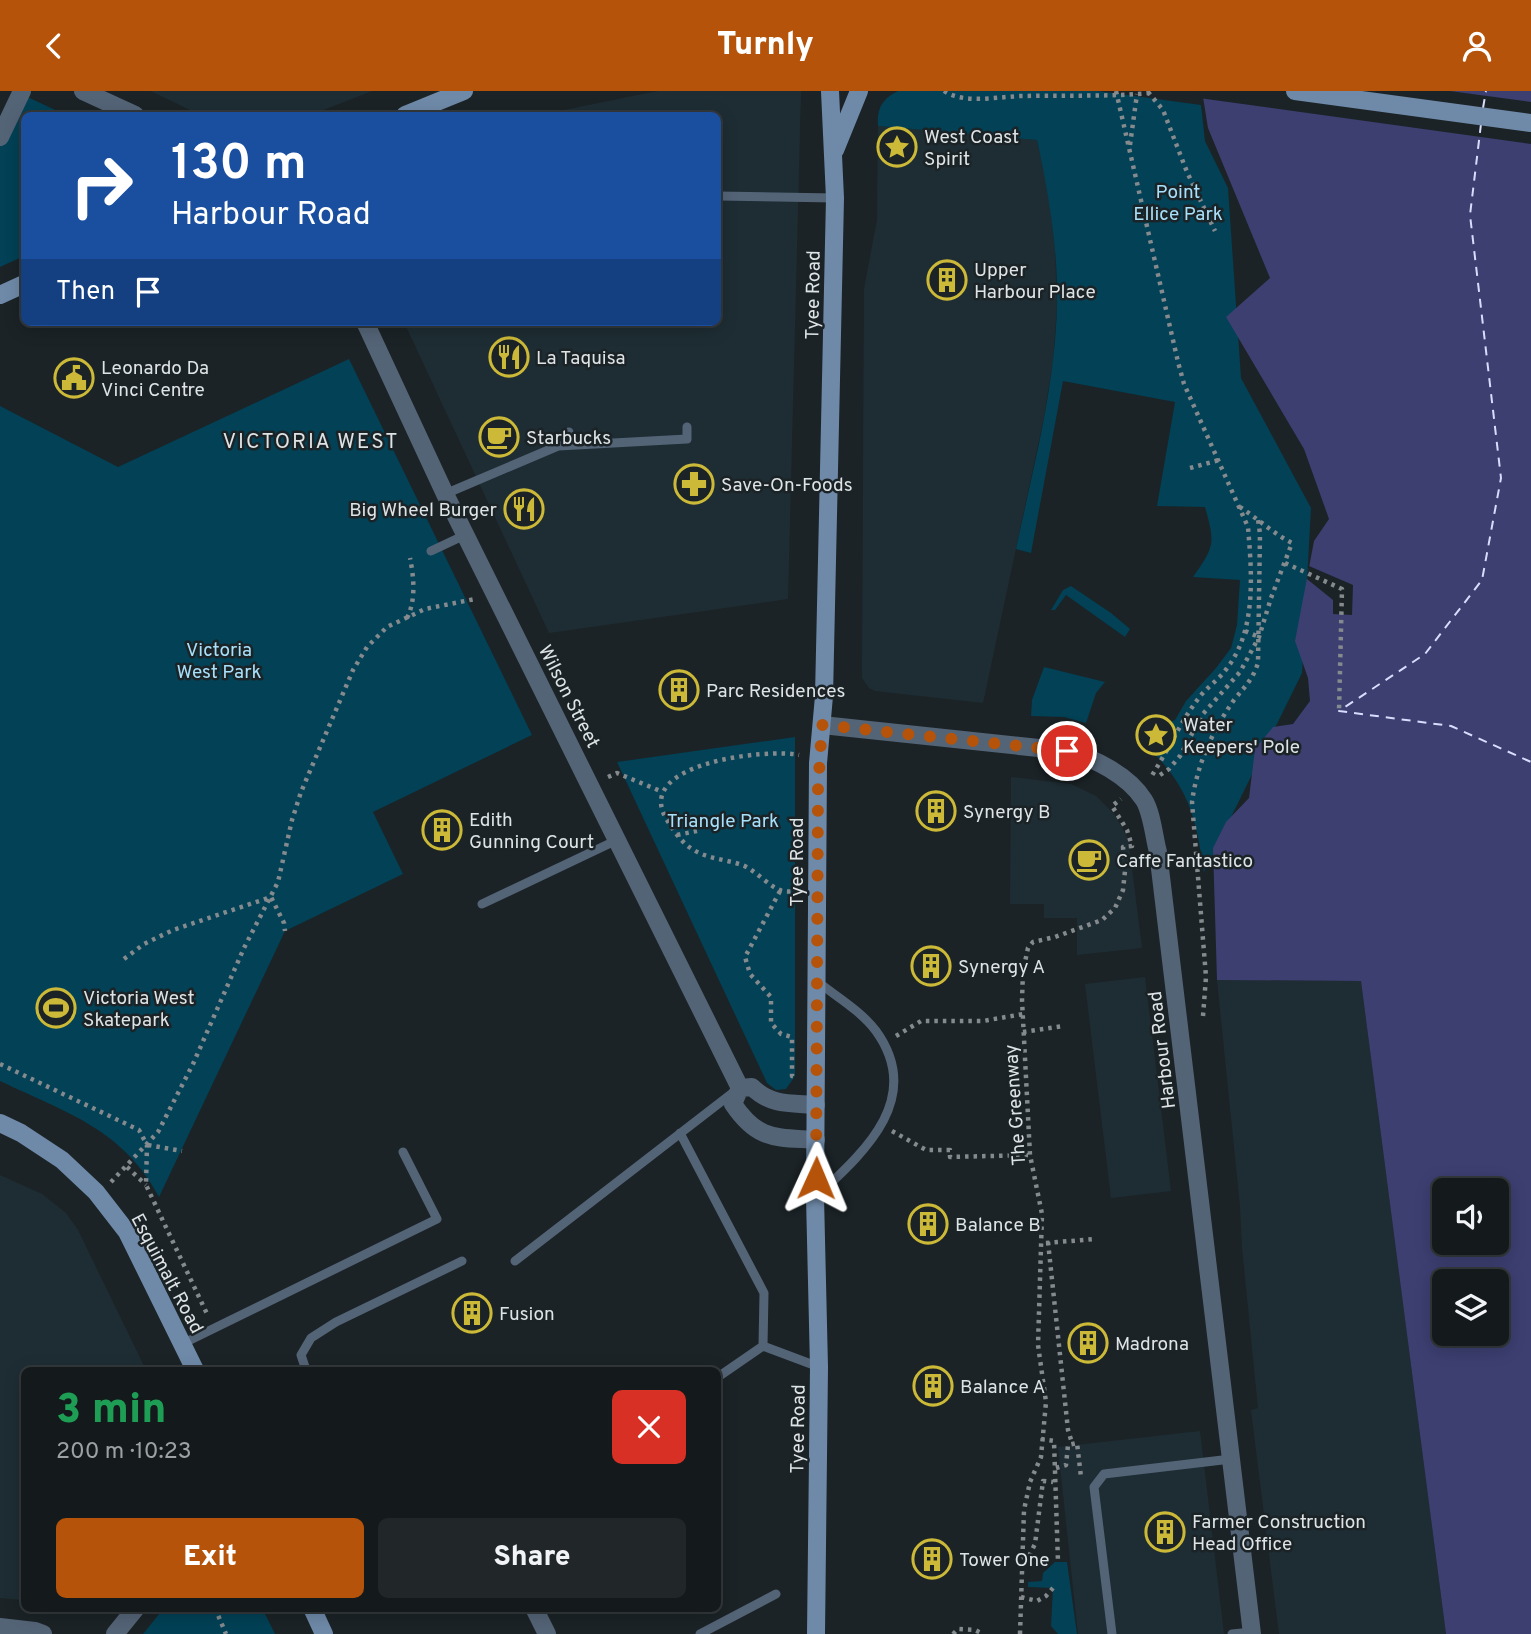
<!DOCTYPE html>
<html lang="en">
<head>
<meta charset="utf-8">
<style>
  :root { --surface:#141a1c; --page:#212729; --text:#f1f3f6; --muted:#9da1a3; --line:#33383b; --accent:#b45309 }
  body { margin:0; font-family:Overpass,sans-serif; background:var(--page); color:var(--text); height:100vh; display:flex; flex-direction:column; font-size:26px; white-space:nowrap }
  * { box-sizing:border-box; margin:0 }
  p { font-size:23px; color:var(--muted) }
  .icon { flex:none; width:38px; height:38px; fill:none; stroke:currentColor; stroke-width:2; stroke-linecap:round; stroke-linejoin:round }
  .map { position:relative; flex:1; overflow:hidden }
  .drawer { position:absolute; left:21px; top:1276px; width:700px; height:245px; display:flex; flex-direction:column; background:var(--surface); border-radius:10px; box-shadow:0 4px 18px #0003,0 0 0 2px var(--line) }
  .drawer>* { flex:none }
  .banner { position:absolute; left:21px; top:21px; width:700px; height:214px; border-radius:10px; box-shadow:0 4px 18px #0003,0 0 0 2px var(--line); background:#1a4fa0; color:#fff; overflow:hidden }
  .fabs { position:absolute; left:1432px; top:1087px; display:grid; gap:14px }
  .fabs a { display:grid; place-items:center; width:77px; height:77px; border-radius:10px; background:var(--surface); box-shadow:0 4px 18px #0003,0 0 0 2px var(--line); font-size:35px }
  .pin { position:absolute; display:grid; place-items:center; width:60px; height:60px; color:#fff; margin:-30px; border:4px solid #fff; border-radius:50%; box-shadow:0 2px 7px #0007 }
  .me { position:absolute; width:77px; margin:-38px; rotate:1deg; stroke-linejoin:round; filter:drop-shadow(0 0 5px #0008) }
  .turn { display:flex; align-items:center; gap:24px; height:147px; padding:0 35px; font-size:32px }
  .turn .icon { width:91px; height:91px; stroke-width:2.5 }
  .turn b { display:block; font-size:49px; line-height:60px }
  .then { display:flex; align-items:center; height:66px; padding:0 35px; background:#0003; gap:14px; font-size:26px }
  .round { display:grid; place-items:center; flex:none; width:74px; height:74px; border-radius:10px; background:var(--page) }
  .headline { display:flex; align-items:center; justify-content:space-between; height:119px; padding:0 35px }
  h1 { font-size:42px; font-weight:800; line-height:52px; color:#1e9e55 }
  .action { display:flex; gap:14px; margin-top:auto; padding:14px 35px }
  .action a { flex:1; height:80px; border-radius:10px; background:var(--accent); color:#fff; font-size:28px; font-weight:800; line-height:80px; text-align:center }
  .action a+a { background:var(--page); color:var(--text) }
  header { display:flex; justify-content:space-between; align-items:center; height:91px; padding:0 35px; background:var(--accent); color:#fff; font-size:32px; font-weight:800 }
  .map>svg:first-child { display:block }
</style>
</head>
<body>
<header><svg class="icon" aria-label="back" viewBox="0 0 24 24"><path d="M15 5l-7 7 7 7"/></svg>Turnly<svg class="icon" aria-label="person" viewBox="0 0 24 24"><circle cx="12" cy="8" r="4"/><path d="M4 21q1-7 8-7t8 7"/></svg></header>
<div class="map">
<svg width="1531" height="1543" viewBox="0 0 1531 1543">
  <rect width="100%" height="100%" fill="#1b2326"/>
  <path fill="#1e2d34" d="M 151,0 L 372,0 L 311,24 L 200,24 Z
    M 658,0 L 801,0 L 788,508 L 549,542 L 404,231 L 718,231 L 718,24 L 539,24 Z
    M 878,35 L 1037,49 L 1049,103 L 1055,159 L 1057,215 L 1053,270 L 1044,326 L 983,612 L 875,600 L 869,597 L 862,587 L 864,198 L 877,129 Z
    M 1011,686 L 1071,693 L 1096,705 L 1115,724 L 1128,748 L 1130,762 L 1142,857 L 1077,864 L 1077,827 L 1044,827 L 1044,813 L 1010,813 Z
    M 1145,886 L 1171,1100 L 1111,1107 L 1085,893 Z
    M 1217,889 L 1361,890 L 1446,1543 L 1279,1543 L 1251,1319 L 1258,1317 L 1242,1156 L 1240,1115 Z
    M 0,1084 L 42,1103 L 66,1122 L 78,1139 L 146,1279 L 24,1279 L 24,1509 L 0,1507 Z
    M 1200,1340 L 1224,1543 L 1078,1543 L 1058,1356 Z"/>
  <path fill="#024156" d="M 898,0 L 1098,0 L 1201,14 L 1205,50 L 1228,97 L 1241,287 L 1311,417 L 1302,582 L 1204,781 C 1194,714 1186,692 1136,644 L 1175,629 L 1186,610 L 1216,577 L 1231,557 L 1237,534 L 1240,489 L 1193,486 C 1215,455 1215,452 1205,416 L 1157,415 L 1175,311 L 1063,290 L 1031,462 L 1016,458 C 1033,378 1055,297 1057,214 C 1058,158 1049,104 1037,49 L 878,35 C 877,17 882,8 898,0 Z
    M 21,3 L 66,24 L 24,24 L 24,165 L 0,176 L 0,45 Z
    M 349,268 L 532,644 L 373,721 L 403,783 L 285,840 L 159,1106 C 123,1038 65,1021 0,990 L 0,315 L 118,376 Z
    M 1071,495 L 1111,522 L 1130,538 L 1125,546 L 1066,504 L 1055,519 L 1051,519 L 1063,499 Z
    M 1044,576 L 1105,591 L 1096,602 L 1086,632 L 1064,626 L 1031,625 L 1032,609 Z
    M 795,646 L 795,985 L 786,998 L 776,999 L 767,992 L 617,671 Z
    M 1055,1471 L 1067,1471 L 1077,1543 L 1058,1543 L 1051,1535 L 1053,1497 L 1028,1496 L 1028,1491 L 1042,1490 L 1043,1482 Z
    M 164,1517 L 262,1517 L 275,1543 L 143,1543 Z"/>
  <path fill="#3c3f70" fill-rule="evenodd" d="M 1202,0 L 1531,0 L 1531,1543 L 1446,1543 L 1361,890 L 1217,889 L 1213,757 L 1226,731 L 1249,707 L 1255,658 L 1273,636 L 1293,633 L 1310,610 L 1308,587 L 1295,550 L 1314,450 L 1329,428 L 1304,358 L 1226,226 L 1270,187 L 1208,37 ZM 1444,1099 L 1496,1099 L 1496,1152 L 1444,1152 ZM 1444,1190 L 1496,1190 L 1496,1242 L 1444,1242 Z"/>
  <path fill="#1b2326" d="M 1198,0 L 1450,0 L 1531,11 L 1531,53 L 1199,7 Z
    M 1309,475 L 1353,494 L 1352,524 L 1333,523 L 1333,509 L 1307,488 Z"/>
  <g fill="none" stroke-linecap="round" stroke-linejoin="round">
    <path stroke="#d8ddfe" stroke-width="2" stroke-dasharray="9 7" stroke-linecap="butt" d="M 1483,17 L 1486,0
      M 1481,33 L 1470,124 L 1501,387 L 1482,489 L 1425,563 L 1339,620 L 1451,635 L 1531,671"/>
    <path stroke="#848a8d" stroke-width="4.5" stroke-dasharray="3.5 5" stroke-linecap="butt" d="M 944,0 C 965,14 1000,5 1024,5 C 1066,4 1107,6 1149,2
      M 1116,0 L 1178,271 L 1184,293 L 1248,436 C 1252,484 1257,542 1224,581 C 1216,591 1205,598 1198,608 C 1180,632 1167,661 1151,686
      M 1148,1 L 1163,19 L 1187,81 L 1215,140
      M 1130,54 L 1137,3
      M 1190,377 L 1219,369
      M 1285,472 L 1342,498 L 1339,620
      M 407,527 C 416,509 414,487 410,467
      M 1245,540 L 1259,546
      M 1160,684 L 1169,678 L 1180,665 L 1202,624 L 1240,581 L 1259,546 L 1271,507 L 1292,452 C 1274,443 1258,428 1240,416
      M 608,686 L 617,682 L 663,701
      M 677,744 L 697,740
      M 780,800 L 745,866 L 750,883 L 771,906 L 771,932 L 781,943 L 792,946 L 792,985 L 796,986
      M 799,800 C 794,800 788,801 783,800 C 771,798 756,779 742,774 C 725,768 707,768 692,758 C 681,751 674,740 667,729 C 631,672 768,657 799,664
      M 124,868 L 144,853 L 173,839 L 271,806 L 284,832 L 285,840
      M 1203,925 L 1206,886 L 1192,711 C 1197,674 1212,640 1234,609 C 1245,595 1252,590 1258,572 L 1260,443 L 1258,428
      M 1023,941 L 1064,935
      M 896,945 L 921,930 L 983,930 L 1023,923
      M 0,973 L 139,1039 L 147,1054 L 146,1094 L 208,1225
      M 892,1040 L 926,1059 L 950,1059 L 950,1066 L 1030,1064
      M 148,1054 L 182,1060
      M 127,1076 L 146,1094
      M 111,1091 L 158,1041 L 193,973 L 244,857 L 278,791 L 292,729 L 301,701 L 353,579 L 367,556 L 387,536 L 425,518 L 475,508
      M 1048,1151 L 1068,1339 L 1072,1352
      M 1046,1152 L 1095,1148
      M 1041,1348 L 1054,1350 L 1058,1471
      M 1056,1377 L 1066,1374 L 1068,1354 L 1077,1352 L 1081,1386
      M 1022,1466 L 1028,1467 L 1035,1453 L 1043,1390 L 1053,1391
      M 1021,1506 L 1037,1510 L 1046,1505 L 1053,1497
      M 215,1517 L 226,1543
      M 953,1543 L 958,1538 L 975,1539 L 983,1543
      M 1020,1543 L 1024,1419 L 1030,1391 L 1041,1366 L 1046,1311 L 1038,1254 L 1042,1123 L 1030,1064 L 1022,909 L 1023,880 L 1028,857 L 1033,851 L 1055,846 L 1102,829 L 1115,817 L 1123,799 L 1125,780 L 1123,756 L 1132,755 L 1127,739 L 1112,715 L 1121,708"/>
    <path stroke="#546477" stroke-width="9" d="M 718,105 L 835,107
      M 569,354 L 569,341
      M 445,403 L 558,355 L 687,348 L 687,336
      M 431,460 L 465,444
      M 482,813 L 617,749
      M 680,1042 L 764,1202 L 763,1255
      M 817,1105 C 863,1062 925,1008 876,940 C 861,920 837,906 818,891
      M 515,1170 L 735,1000
      M 182,1253 L 437,1128 L 403,1061
      M 763,1255 L 819,1276
      M 306,1279 L 301,1264 L 311,1247 L 336,1231 L 462,1170
      M 718,1286 L 763,1255
      M 700,1543 L 776,1503
      M 1112,1543 L 1094,1396 L 1104,1383 L 1231,1368
      M 1232,1543 L 1252,1541"/>
    <path stroke="#546477" stroke-width="18" d="M 83,0 L 135,24
      M 0,46 L 22,0
      M 365,231 L 445,403 L 740,997 L 733,1013 C 758,1050 775,1046 816,1049
      M 822,634 L 1067,660 C 1094,667 1128,684 1144,709 C 1152,722 1154,746 1158,761 L 1252,1543
      M 740,997 L 752,996 C 771,1015 791,1012 816,1014
      M 534,1517 L 547,1543
      M 0,1536 L 35,1540 L 43,1543
      M 115,1543 L 136,1517"/>
    <path stroke="#6f8aa9" stroke-width="18" d="M 1295,0 L 1531,32
      M 405,24 L 464,0
      M 835,59 L 859,0
      M 0,204 L 24,193
      M 0,1032 L 21,1042 L 62,1069 L 96,1101 L 127,1141 L 195,1279
      M 312,1517 L 324,1543
      M 816,1543 L 819,1276 L 815,1106 L 818,672 L 824,605 L 835,107 L 830,0"/>
  </g>
  <g fill="none" stroke-linecap="round" stroke-linejoin="round">
    <path stroke="#b45309" stroke-width="12" stroke-dasharray="0 21.6" d="M 816,1087 L 818,698 L 822,634 L 1067,660"/>
  </g>
  <defs>
    <g id="sight-ring" transform="scale(2.0125)"><circle r="9.5" fill="#1b2326" stroke="#ccb938" stroke-width="1.5"/><path d="M0-6L1.8-2.2L6-1.7L2.9 1.2L3.7 5.4L0 3.3L-3.7 5.4L-2.9 1.2L-6-1.7L-1.8-2.2Z" fill="#ccb938"/></g>
    <g id="building-ring" transform="scale(2.0125)"><circle r="9.5" fill="#1b2326" stroke="#ccb938" stroke-width="1.5"/><path d="M-4-6H4V6H1V3H-1V6H-4ZM-2.5-4.3h1.7v1.8h-1.7ZM.8-4.3h1.7v1.8H.8ZM-2.5-1h1.7V.8h-1.7ZM.8-1h1.7V.8H.8Z" fill="#ccb938"/></g>
    <g id="restaurant-ring" transform="scale(2.0125)"><circle r="9.5" fill="#1b2326" stroke="#ccb938" stroke-width="1.5"/><path d="M-5-6h1v4h1v-4h1v4h1v-4h1v5L-1.5 .5V6h-2V.5L-5-1ZM5-6V6H3V1.5H1.5Q1.5-4 5-6Z" fill="#ccb938"/></g>
    <g id="civic-ring" transform="scale(2.0125)"><circle r="9.5" fill="#1b2326" stroke="#ccb938" stroke-width="1.5"/><path d="M-.6-6.5H3V-4.5H.6V-3L4-1V1h2V6H-6V1h2V-1L-.6-3ZM-1.2 2.5V6h2.4V2.5Z" fill="#ccb938"/></g>
    <g id="cafe-ring" transform="scale(2.0125)"><circle r="9.5" fill="#1b2326" stroke="#ccb938" stroke-width="1.5"/><path d="M-5.5-4.5H6V0H3Q3 3.5 0 3.5H-2.5Q-5.5 3.5-5.5 0ZM3-3.2v2h1.7v-2ZM-6 4.5H4V6H-6Z" fill="#ccb938"/></g>
    <g id="pharmacy-ring" transform="scale(2.0125)"><circle r="9.5" fill="#1b2326" stroke="#ccb938" stroke-width="1.5"/><path d="M-2-6h4v4h4v4h-4v4h-4v-4h-4v-4h4Z" fill="#ccb938"/></g>
    <g id="stadium-ring" transform="scale(2.0125)"><circle r="9.5" fill="#1b2326" stroke="#ccb938" stroke-width="1.5"/><path d="M0-5a6.5 5 0 1 0 0 10a6.5 5 0 1 0 0-10ZM-3.5-1.8h7v3.6h-7Z" fill="#ccb938"/></g>
  </defs>
  <g fill-rule="evenodd">
    <use href="#sight-ring" x="897" y="56"/>
    <use href="#building-ring" x="947" y="189"/>
    <use href="#restaurant-ring" x="509" y="266"/>
    <use href="#civic-ring" x="74" y="287"/>
    <use href="#cafe-ring" x="499" y="346"/>
    <use href="#pharmacy-ring" x="694" y="393"/>
    <use href="#restaurant-ring" x="524" y="418"/>
    <use href="#building-ring" x="679" y="599"/>
    <use href="#sight-ring" x="1156" y="644"/>
    <use href="#building-ring" x="936" y="720"/>
    <use href="#building-ring" x="442" y="739"/>
    <use href="#cafe-ring" x="1089" y="769"/>
    <use href="#building-ring" x="931" y="875"/>
    <use href="#stadium-ring" x="56" y="917"/>
    <use href="#building-ring" x="928" y="1133"/>
    <use href="#building-ring" x="472" y="1222"/>
    <use href="#building-ring" x="1088" y="1252"/>
    <use href="#building-ring" x="933" y="1295"/>
    <use href="#building-ring" x="1165" y="1441"/>
    <use href="#building-ring" x="932" y="1468"/>
  </g>
  <g text-anchor="middle" stroke-width="5" stroke-linejoin="round" paint-order="stroke">
    <g font-size="19" fill="#dee3e5" stroke="#1b2326" text-anchor="start">
      <text x="924" y="52">West Coast<tspan x="924" dy="22">Spirit</tspan></text>
      <text x="974" y="185">Upper<tspan x="974" dy="22">Harbour Place</tspan></text>
      <text x="536" y="273">La Taquisa</text>
      <text x="101" y="283">Leonardo Da<tspan x="101" dy="22">Vinci Centre</tspan></text>
      <text x="526" y="353">Starbucks</text>
      <text x="721" y="400">Save-On-Foods</text>
      <text x="497" y="425" text-anchor="end">Big Wheel Burger</text>
      <text x="706" y="606">Parc Residences</text>
      <text x="1183" y="640">Water<tspan x="1183" dy="22">Keepers' Pole</tspan></text>
      <text x="963" y="727">Synergy B</text>
      <text x="469" y="735">Edith<tspan x="469" dy="22">Gunning Court</tspan></text>
      <text x="1116" y="776">Caffe Fantastico</text>
      <text x="958" y="882">Synergy A</text>
      <text x="83" y="913">Victoria West<tspan x="83" dy="22">Skatepark</tspan></text>
      <text x="955" y="1140">Balance B</text>
      <text x="499" y="1229">Fusion</text>
      <text x="1115" y="1259">Madrona</text>
      <text x="960" y="1302">Balance A</text>
      <text x="1192" y="1437">Farmer Construction<tspan x="1192" dy="22">Head Office</tspan></text>
      <text x="959" y="1475">Tower One</text>
    </g>
    <g font-size="19" fill="#a7e0fa" stroke="#1b2326">
      <text x="1178" y="107">Point<tspan x="1178" dy="22">Ellice Park</tspan></text>
      <text x="219" y="565">Victoria<tspan x="219" dy="22">West Park</tspan></text>
      <text x="723" y="736">Triangle Park</text>
    </g>
    <g font-size="19" fill="#dee3e5" stroke="#1b2326">
      <text transform="translate(812 204) rotate(-89)" y="7">Tyee Road</text>
      <text transform="translate(570 605) rotate(63)" y="7">Wilson Street</text>
      <text transform="translate(796 771) rotate(-90)" y="7">Tyee Road</text>
      <text transform="translate(1161 959) rotate(-97)" y="7">Harbour Road</text>
      <text transform="translate(1014 1014) rotate(-94)" y="7">The Greenway</text>
      <text transform="translate(168 1182) rotate(62)" y="7">Esquimalt Road</text>
      <text transform="translate(797 1338) rotate(-89)" y="7">Tyee Road</text>
    </g>
    <g font-size="21" letter-spacing="2" fill="#dee3e5" stroke="#1b2326">
      <text x="311" y="357">VICTORIA WEST</text>
    </g>
  </g>
</svg>
<div class="fabs">
<a><svg class="icon" aria-label="sound" viewBox="0 0 24 24"><path d="M4 9h4l5-4v14l-5-4H4zM17 9q2 3 0 6"/></svg></a>
<a><svg class="icon" aria-label="layers" viewBox="0 0 24 24"><path d="M12 4l9 5-9 5-9-5zM3 14l9 5 9-5"/></svg></a>
</div>
<div class="pin" style="left:1067px;top:660px;background:#d93025"><svg class="icon" aria-label="arrive" viewBox="0 0 24 24"><path d="M6 21V4h12l-3 4 3 4H6"/></svg></div>
<svg class="me" style="left:816px;top:1087px" viewBox="-20 -20 40 40"><path d="M0-17L14 15 0 8-14 15z" fill="#b45309" stroke="#fff" stroke-width="4"/></svg>
<div class="banner">
<div class="turn"><svg class="icon" aria-label="right" viewBox="0 0 24 24"><path d="M7 20v-9h11M14 6l5 5-5 5"/></svg><div><b>130 m</b>Harbour Road</div></div>
<div class="then">Then<svg class="icon" aria-label="arrive" viewBox="0 0 24 24"><path d="M6 21V4h12l-3 4 3 4H6"/></svg></div>
</div>
<section class="drawer">
<div class="headline"><div><h1>3 min</h1><p>200 m · 10:23</p></div><a class="round" style="background:#d93025;color:#fff"><svg class="icon" aria-label="close" viewBox="0 0 24 24"><path d="M6 6l12 12M18 6L6 18"/></svg></a></div>
<div class="action"><a>Exit</a><a>Share</a></div>
</section>
</div>
</body>
</html>
